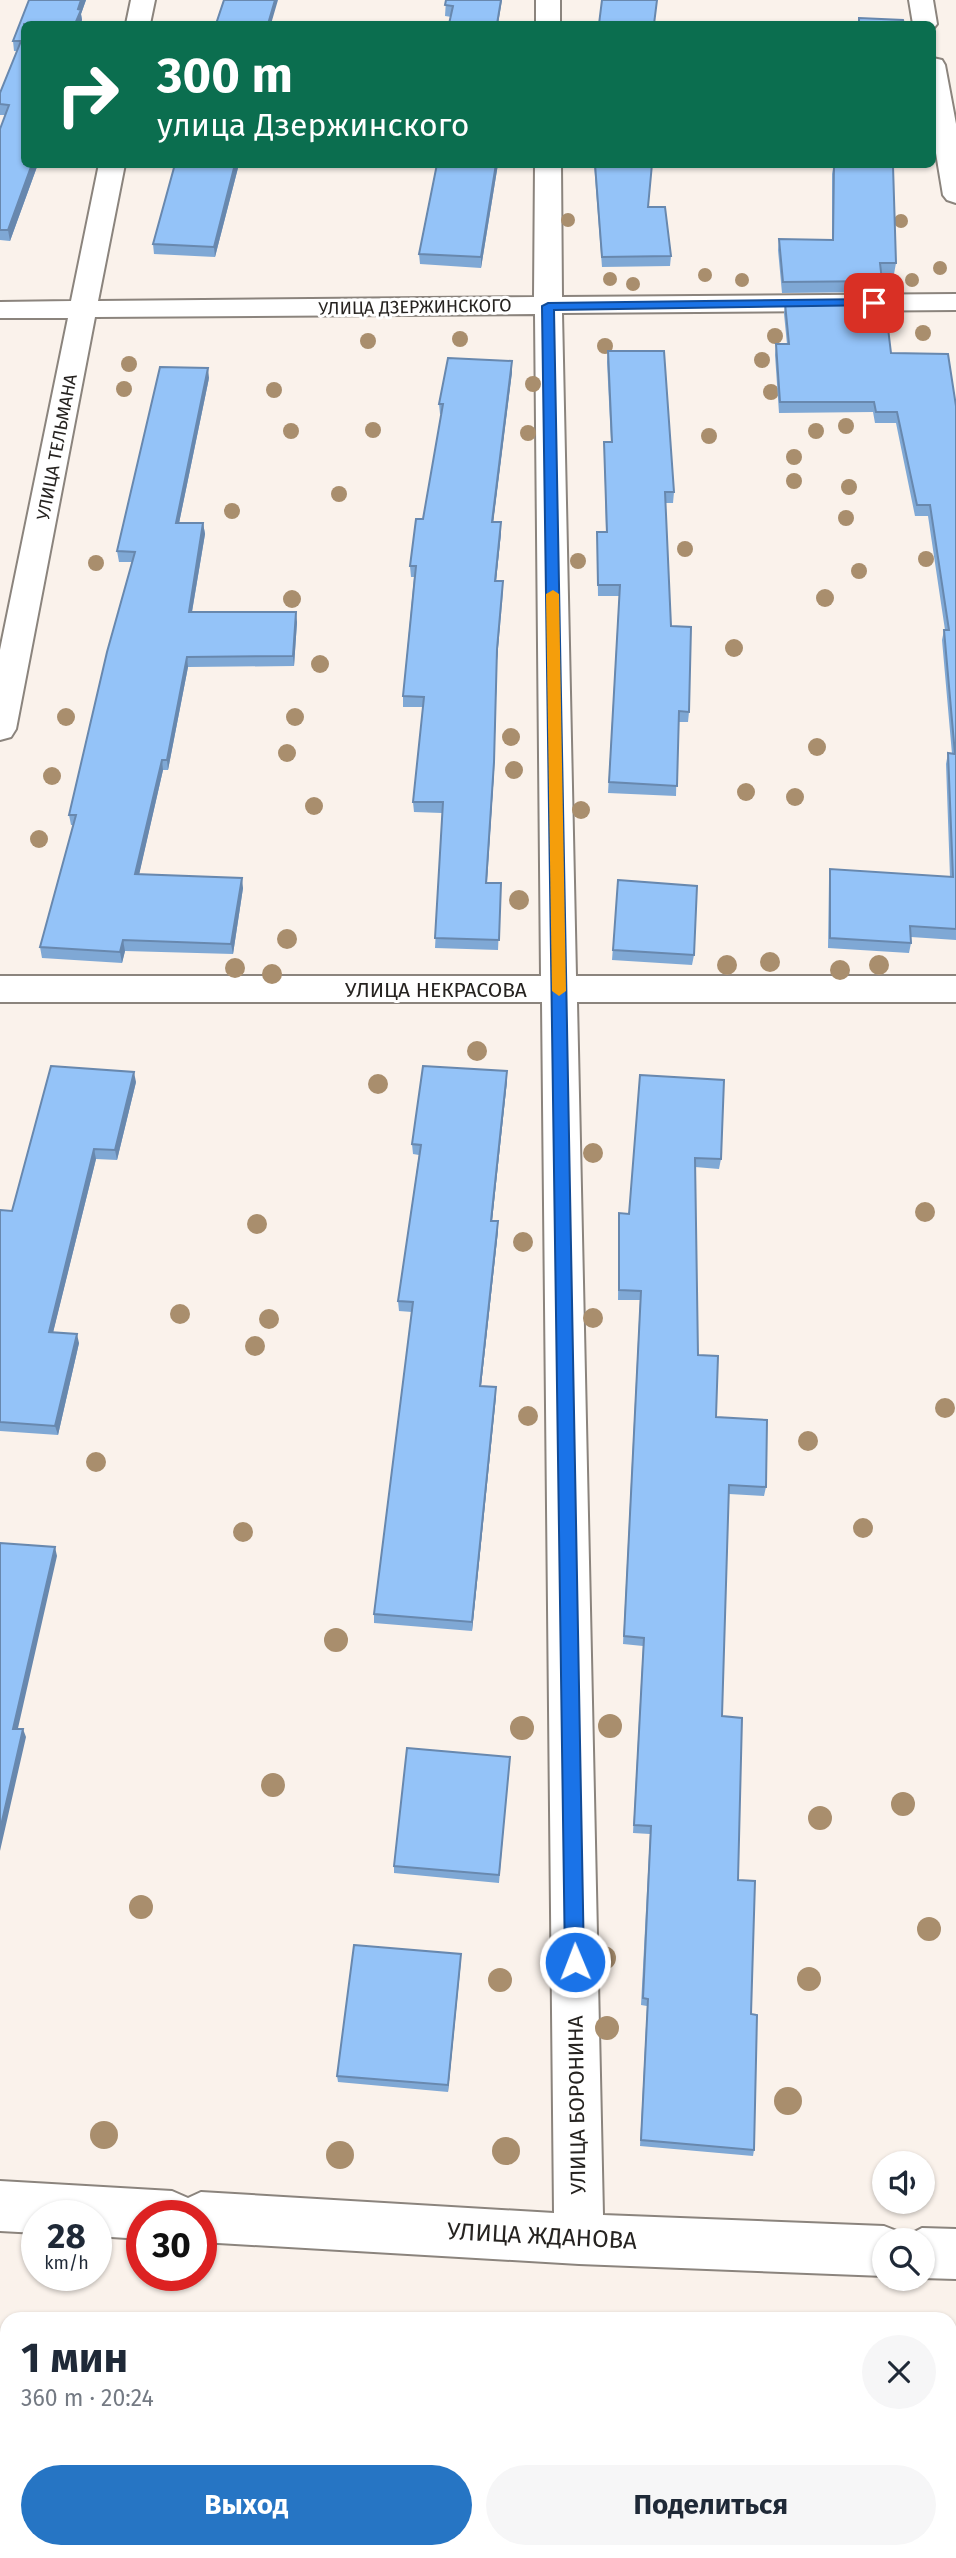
<!DOCTYPE html>
<html lang="ru">
<head>
<meta charset="utf-8">
<style>
  :root { --surface:#fff; --page:#f6f6f7; --text:#1f2937; --muted:#747a83; --accent:#2675c4 }
  body { margin:0; font-family:"Fira Sans",sans-serif; background:var(--page); color:var(--text); height:100vh; display:flex; flex-direction:column; font-size:26px; white-space:nowrap }
  * { box-sizing:border-box; margin:0 }
  p { font-size:23px; color:var(--muted) }
  .icon { flex:none; width:38px; height:38px; fill:none; stroke:currentColor; stroke-width:2; stroke-linecap:round; stroke-linejoin:round }
  .map { position:relative; flex:1; overflow:hidden }
  .drawer { position:absolute; left:0px; top:2312px; width:957px; height:247px; display:flex; flex-direction:column; background:var(--surface); border-radius:21px 21px 0 0; box-shadow:0 2px 5px #0004 }
  .drawer>* { flex:none }
  .top-card { position:absolute; left:21px; top:21px; width:915px; height:147px; border-radius:10px; box-shadow:0 2px 5px #0004; background:#0b6e4f; color:#fff; overflow:hidden }
  .buttons { position:absolute; left:872px; top:2151px; display:grid; gap:14px }
  .buttons a { display:grid; place-items:center; width:63px; height:63px; border-radius:50%; background:var(--surface); box-shadow:0 2px 5px #0004; font-size:35px }
  .speed { position:absolute; left:21px; top:2200px; display:flex; gap:14px; font-size:35px; font-weight:700; text-align:center }
  .speed>* { display:grid; place-content:center; width:91px; height:91px; border-radius:50%; background:var(--surface); box-shadow:0 2px 5px #0004; line-height:1 }
  .speed small { font-size:18px; font-weight:400 }
  .speed .limit { border:10px solid #d22; background:#fff; color:#111 }
  .pin { position:absolute; display:grid; place-items:center; width:60px; height:60px; color:#fff; margin:-30px; border-radius:14px; box-shadow:0 4px 10px #0006 }
  .me { position:absolute; width:77px; margin:-38px; rotate:359deg; stroke-linejoin:round; filter:drop-shadow(0 0 5px #0008) }
  .turn { display:flex; align-items:center; gap:24px; height:147px; padding:0 21px; font-size:32px }
  .turn .icon { width:91px; height:91px; stroke-width:2.5 }
  .turn b { display:block; font-size:49px; line-height:60px }
  .round { display:grid; place-items:center; flex:none; width:74px; height:74px; border-radius:37px; background:var(--page) }
  .summary { display:flex; align-items:center; justify-content:space-between; height:119px; padding:0 21px }
  h1 { font-size:42px; font-weight:700; line-height:52px }
  .action { display:flex; gap:14px; margin-top:auto; padding:14px 21px }
  .action a { flex:1; height:80px; border-radius:42px; background:var(--accent); color:#fff; font-size:28px; font-weight:700; line-height:80px; text-align:center }
  .action a+a { background:var(--page); color:var(--text) }
  .map>svg:first-child { display:block }
</style>
</head>
<body>
<div class="map">
<svg width="956" height="2558" viewBox="0 0 956 2558">
  <rect width="100%" height="100%" fill="#faf2eb"/>
  <g fill="none" stroke-linecap="round" stroke-linejoin="round">
    <g stroke="#8b847d" stroke-width="4">
      <path id="minor" d="M 131,0 L 155,0 L 150,24 L 126,24 Z
        M 536,0 L 560,0 L 560,24 L 536,24 Z
        M 909,0 L 933,0 L 937,24 L 933,29 L 933,24 L 913,24 Z
        M 933,58 L 942,60 L 945,65 L 956,124 L 956,203 L 947,200 L 943,195 L 933,135 Z
        M 99,164 L 125,164 L 98,301 L 534,297 L 535,164 L 561,164 L 562,297 L 956,294 L 956,310 L 562,313 L 576,976 L 956,976 L 956,1002 L 577,1002 L 603,2215 L 884,2226 L 902,2233 L 903,2238 L 922,2228 L 956,2229 L 956,2279 L 922,2278 L 922,2240 L 884,2240 L 884,2276 L 579,2264 L 201,2242 L 201,2216 L 142,2216 L 142,2239 L 96,2236 L 96,2216 L 37,2216 L 37,2233 L 0,2231 L 0,2181 L 172,2191 L 188,2198 L 201,2192 L 554,2213 L 542,1002 L 0,1002 L 0,976 L 541,976 L 535,314 L 95,317 L 16,729 L 11,737 L 0,740 L 0,650 L 68,318 L 0,318 L 0,302 L 71,301 Z"/>
    </g>
    <use href="#minor" fill="#fff" fill-rule="evenodd"/>
  </g>
  <g fill="#a98e6d">
    <circle cx="568" cy="220" r="7"/>
    <circle cx="901" cy="221" r="7"/>
    <circle cx="940" cy="268" r="7"/>
    <circle cx="705" cy="275" r="7"/>
    <circle cx="610" cy="279" r="7"/>
    <circle cx="742" cy="280" r="7"/>
    <circle cx="912" cy="280" r="7"/>
    <circle cx="633" cy="284" r="7"/>
    <circle cx="923" cy="333" r="8"/>
    <circle cx="775" cy="336" r="8"/>
    <circle cx="460" cy="339" r="8"/>
    <circle cx="368" cy="341" r="8"/>
    <circle cx="605" cy="346" r="8"/>
    <circle cx="762" cy="360" r="8"/>
    <circle cx="129" cy="364" r="8"/>
    <circle cx="533" cy="384" r="8"/>
    <circle cx="124" cy="389" r="8"/>
    <circle cx="274" cy="390" r="8"/>
    <circle cx="771" cy="392" r="8"/>
    <circle cx="846" cy="426" r="8"/>
    <circle cx="373" cy="430" r="8"/>
    <circle cx="291" cy="431" r="8"/>
    <circle cx="816" cy="431" r="8"/>
    <circle cx="528" cy="433" r="8"/>
    <circle cx="709" cy="436" r="8"/>
    <circle cx="794" cy="457" r="8"/>
    <circle cx="794" cy="481" r="8"/>
    <circle cx="849" cy="487" r="8"/>
    <circle cx="339" cy="494" r="8"/>
    <circle cx="232" cy="511" r="8"/>
    <circle cx="846" cy="518" r="8"/>
    <circle cx="685" cy="549" r="8"/>
    <circle cx="926" cy="559" r="8"/>
    <circle cx="578" cy="561" r="8"/>
    <circle cx="96" cy="563" r="8"/>
    <circle cx="859" cy="571" r="8"/>
    <circle cx="825" cy="598" r="9"/>
    <circle cx="292" cy="599" r="9"/>
    <circle cx="734" cy="648" r="9"/>
    <circle cx="320" cy="664" r="9"/>
    <circle cx="66" cy="717" r="9"/>
    <circle cx="295" cy="717" r="9"/>
    <circle cx="511" cy="737" r="9"/>
    <circle cx="817" cy="747" r="9"/>
    <circle cx="287" cy="753" r="9"/>
    <circle cx="514" cy="770" r="9"/>
    <circle cx="52" cy="776" r="9"/>
    <circle cx="746" cy="792" r="9"/>
    <circle cx="795" cy="797" r="9"/>
    <circle cx="314" cy="806" r="9"/>
    <circle cx="581" cy="810" r="9"/>
    <circle cx="39" cy="839" r="9"/>
    <circle cx="519" cy="900" r="10"/>
    <circle cx="287" cy="939" r="10"/>
    <circle cx="770" cy="962" r="10"/>
    <circle cx="727" cy="965" r="10"/>
    <circle cx="879" cy="965" r="10"/>
    <circle cx="235" cy="968" r="10"/>
    <circle cx="840" cy="970" r="10"/>
    <circle cx="272" cy="974" r="10"/>
    <circle cx="477" cy="1051" r="10"/>
    <circle cx="378" cy="1084" r="10"/>
    <circle cx="593" cy="1153" r="10"/>
    <circle cx="925" cy="1212" r="10"/>
    <circle cx="257" cy="1224" r="10"/>
    <circle cx="523" cy="1242" r="10"/>
    <circle cx="180" cy="1314" r="10"/>
    <circle cx="593" cy="1318" r="10"/>
    <circle cx="269" cy="1319" r="10"/>
    <circle cx="255" cy="1346" r="10"/>
    <circle cx="945" cy="1408" r="10"/>
    <circle cx="528" cy="1416" r="10"/>
    <circle cx="808" cy="1441" r="10"/>
    <circle cx="96" cy="1462" r="10"/>
    <circle cx="863" cy="1528" r="10"/>
    <circle cx="243" cy="1532" r="10"/>
    <circle cx="336" cy="1640" r="12"/>
    <circle cx="610" cy="1726" r="12"/>
    <circle cx="522" cy="1728" r="12"/>
    <circle cx="273" cy="1785" r="12"/>
    <circle cx="903" cy="1804" r="12"/>
    <circle cx="820" cy="1818" r="12"/>
    <circle cx="141" cy="1907" r="12"/>
    <circle cx="929" cy="1929" r="12"/>
    <circle cx="604" cy="1958" r="12"/>
    <circle cx="809" cy="1979" r="12"/>
    <circle cx="500" cy="1980" r="12"/>
    <circle cx="607" cy="2028" r="12"/>
    <circle cx="788" cy="2101" r="14"/>
    <circle cx="104" cy="2135" r="14"/>
    <circle cx="506" cy="2151" r="14"/>
    <circle cx="340" cy="2155" r="14"/>
  </g>
  <path fill="#7fa8d5" d="M 29,0 L 86,0 L 81,14 L 82,20 L 24,164 L 38,164 L 10,241 L 0,240 L 0,129 L 5,115 L 0,115 L 0,93 L 17,51 L 14,51 L 13,41 Z
    M 446,0 L 498,24 L 445,16 Z
    M 175,164 L 239,164 L 215,257 L 154,254 L 153,244 Z
    M 437,164 L 498,164 L 481,268 L 420,264 L 419,254 Z
    M 594,164 L 652,164 L 648,207 L 671,256 L 670,266 L 602,267 Z
    M 834,164 L 896,263 L 894,274 L 881,274 L 882,281 L 881,292 L 782,293 L 778,250 L 779,239 L 832,240 L 832,174 Z
    M 785,303 L 891,353 L 956,406 L 956,940 L 911,937 L 911,943 L 909,953 L 828,948 L 829,879 L 830,869 L 950,877 L 946,764 L 948,753 L 952,754 L 942,640 L 944,630 L 945,630 L 928,516 L 915,516 L 896,423 L 875,423 L 873,412 L 779,413 L 775,355 L 776,344 L 787,344 L 784,314 Z
    M 608,351 L 674,492 L 673,503 L 665,503 L 671,626 L 689,712 L 688,722 L 678,722 L 676,796 L 608,793 L 619,596 L 598,596 L 597,532 L 606,532 L 604,442 L 611,442 L 607,362 Z
    M 512,361 L 512,372 L 493,522 L 501,533 L 496,581 L 503,581 L 503,592 L 497,660 L 494,772 L 487,883 L 501,883 L 498,950 L 435,948 L 442,813 L 414,812 L 413,802 L 423,707 L 403,707 L 403,696 L 414,577 L 411,577 L 410,566 L 423,519 L 441,414 L 440,414 L 439,404 Z
    M 209,378 L 179,523 L 203,523 L 205,534 L 192,612 L 297,622 L 294,666 L 188,667 L 168,770 L 163,770 L 139,874 L 243,888 L 233,954 L 125,951 L 122,963 L 42,958 L 40,947 L 73,825 L 71,825 L 69,815 L 132,562 L 119,562 L 117,551 Z
    M 618,880 L 694,955 L 692,965 L 612,960 Z
    M 640,1075 L 721,1159 L 719,1169 L 695,1167 L 698,1355 L 716,1417 L 766,1487 L 764,1496 L 729,1494 L 722,1716 L 751,2014 L 754,2150 L 753,2156 L 640,2146 L 647,2006 L 641,2005 L 650,1834 L 633,1833 L 643,1646 L 623,1644 L 640,1300 L 618,1300 L 619,1213 L 629,1214 Z
    M 507,1081 L 492,1221 L 498,1231 L 481,1386 L 496,1396 L 472,1631 L 374,1623 L 374,1614 L 412,1312 L 399,1311 L 398,1301 L 419,1155 L 413,1154 L 412,1144 Z
    M 136,1082 L 117,1160 L 96,1159 L 53,1332 L 79,1343 L 58,1435 L 0,1431 L 0,1210 L 12,1211 Z
    M 509,1765 L 499,1883 L 394,1873 L 394,1866 Z
    M 461,1954 L 448,2092 L 338,2082 L 337,2076 Z
    M 950,2340 L 956,2341 L 956,2504 L 950,2503 Z"/>
  <path fill="#6888ae" d="M 81,0 L 86,0 L 81,14 L 82,20 L 80,24 L 75,24 L 78,9 Z
    M 275,0 L 278,0 L 271,24 L 268,24 Z
    M 501,0 L 502,0 L 498,24 L 497,24 Z
    M 32,164 L 38,164 L 10,241 L 8,230 Z
    M 235,164 L 239,164 L 215,257 L 214,247 Z
    M 496,164 L 498,164 L 481,268 L 481,257 Z
    M 512,361 L 512,372 L 492,532 L 492,522 Z
    M 208,368 L 209,378 L 177,533 L 176,523 Z
    M 501,522 L 501,533 L 495,591 L 495,581 Z
    M 203,523 L 205,534 L 190,623 L 189,612 Z
    M 503,581 L 497,660 L 494,772 L 486,893 L 497,649 Z
    M 296,612 L 297,622 L 294,666 L 293,656 Z
    M 187,657 L 188,667 L 168,770 L 167,760 Z
    M 162,760 L 163,770 L 137,884 L 135,874 Z
    M 242,878 L 243,888 L 233,954 L 231,944 Z
    M 123,940 L 125,951 L 122,963 L 120,952 Z
    M 507,1071 L 507,1081 L 491,1230 L 491,1221 Z
    M 134,1072 L 136,1082 L 117,1160 L 115,1150 Z
    M 94,1149 L 96,1159 L 51,1341 L 49,1332 Z
    M 498,1221 L 498,1231 L 480,1395 L 480,1386 Z
    M 77,1334 L 79,1343 L 58,1435 L 55,1426 Z
    M 496,1387 L 496,1396 L 472,1631 L 472,1622 Z
    M 55,1547 L 57,1556 L 16,1737 L 13,1729 Z
    M 23,1729 L 26,1737 L 0,1851 L 0,1830 Z
    M 461,1954 L 461,1961 L 448,2092 L 448,2085 Z
    M 148,2552 L 161,2552 L 156,2558 L 143,2558 Z"/>
  <path fill="#94c3f8" stroke="#6888ae" stroke-width="2" d="M 29,0 L 81,0 L 78,9 L 81,10 L 75,24 L 24,24 L 24,164 L 32,164 L 8,230 L 0,230 L 0,129 L 9,105 L 0,104 L 0,93 L 21,41 L 13,41 Z
    M 224,0 L 275,0 L 268,24 L 216,24 Z
    M 446,0 L 501,0 L 497,24 L 449,24 L 453,6 L 445,5 Z
    M 602,0 L 657,0 L 654,24 L 599,24 Z
    M 859,18 L 903,20 L 904,24 L 859,24 Z
    M 175,164 L 235,164 L 214,247 L 153,244 Z
    M 437,164 L 496,164 L 481,257 L 419,254 Z
    M 595,164 L 652,164 L 648,207 L 665,207 L 671,256 L 602,257 Z
    M 834,164 L 893,166 L 896,263 L 880,263 L 882,281 L 783,282 L 779,239 L 833,240 Z
    M 785,303 L 885,303 L 891,353 L 948,354 L 956,406 L 956,929 L 910,926 L 911,943 L 830,938 L 830,869 L 953,877 L 948,753 L 955,754 L 944,630 L 949,630 L 930,505 L 917,505 L 897,412 L 876,412 L 874,402 L 780,402 L 776,344 L 789,344 Z
    M 608,351 L 664,351 L 674,492 L 665,492 L 671,626 L 691,627 L 689,712 L 679,711 L 677,786 L 609,782 L 620,585 L 598,585 L 597,532 L 607,532 L 604,442 L 612,442 Z
    M 448,358 L 512,361 L 492,522 L 501,522 L 495,581 L 503,581 L 497,649 L 494,762 L 486,883 L 501,883 L 499,940 L 435,938 L 443,802 L 413,802 L 424,697 L 403,696 L 416,566 L 410,566 L 416,519 L 423,519 L 443,404 L 439,404 Z
    M 160,367 L 208,368 L 176,523 L 203,523 L 189,612 L 296,612 L 293,656 L 187,657 L 167,760 L 162,760 L 135,874 L 242,878 L 231,944 L 123,940 L 120,952 L 40,947 L 76,815 L 69,815 L 107,652 L 135,552 L 117,551 Z
    M 618,880 L 697,886 L 694,955 L 613,950 Z
    M 51,1066 L 134,1072 L 115,1150 L 94,1149 L 49,1332 L 77,1334 L 55,1426 L 0,1422 L 0,1210 L 12,1211 Z
    M 423,1066 L 507,1071 L 491,1221 L 498,1221 L 480,1386 L 496,1387 L 472,1622 L 374,1614 L 413,1302 L 398,1301 L 421,1145 L 412,1144 Z
    M 640,1075 L 724,1080 L 721,1159 L 695,1158 L 698,1355 L 718,1356 L 716,1417 L 767,1420 L 766,1487 L 729,1485 L 722,1716 L 742,1718 L 738,1880 L 755,1881 L 751,2014 L 757,2015 L 754,2150 L 641,2140 L 648,1999 L 643,1998 L 651,1826 L 634,1825 L 644,1638 L 624,1636 L 641,1291 L 619,1290 L 619,1213 L 629,1214 Z
    M 0,1543 L 55,1547 L 13,1729 L 23,1729 L 0,1830 Z
    M 407,1748 L 510,1757 L 499,1875 L 394,1866 Z
    M 354,1945 L 461,1954 L 448,2085 L 337,2076 Z
    M 950,2340 L 956,2341 L 956,2499 L 950,2499 Z
    M 7,2482 L 7,2552 L 148,2552 L 143,2558 L 0,2558 L 0,2491 Z"/>
  <path fill="#1a73e8" stroke="#114b97" stroke-width="2" d="M 874,299 L 878,300 L 878,305 L 554,310 L 584,1962 L 581,1968 L 575,1971 L 568,1968 L 565,1962 L 542,306 L 548,303 Z"/>
  <path fill="#f59e0b" d="M 553,590 L 559,594 L 566,991 L 559,996 L 552,991 L 546,594 Z"/>
  <g text-anchor="middle" stroke-width="6" stroke-linejoin="round" paint-order="stroke">
    <g font-size="18" fill="#262320" stroke="#fff">
      <text transform="translate(415 307) rotate(-1)" y="6">УЛИЦА ДЗЕРЖИНСКОГО</text>
      <text transform="translate(57 447) rotate(-79)" y="6">УЛИЦА ТЕЛЬМАНА</text>
    </g>
    <g font-size="21" fill="#262320" stroke="#fff">
      <text x="436" y="997">УЛИЦА НЕКРАСОВА</text>
      <text transform="translate(577 2105) rotate(-91)" y="7">УЛИЦА БОРОНИНА</text>
    </g>
    <g font-size="24" fill="#262320" stroke="#fff">
      <text transform="translate(542 2236) rotate(3)" y="8">УЛИЦА ЖДАНОВА</text>
    </g>
  </g>
</svg>
<div class="buttons">
<a><svg class="icon" aria-label="sound" viewBox="0 0 24 24"><path d="M4 9h4l5-4v14l-5-4H4zM17 9q2 3 0 6"/></svg></a>
<a><svg class="icon" aria-label="search" viewBox="0 0 24 24"><circle cx="10" cy="10" r="6"/><path d="M15 15l6 6"/></svg></a>
</div>
<div class="speed"><div>28<small>km/h</small></div><div class="limit">30</div></div>
<div class="pin" style="left:874px;top:303px;background:#d93025"><svg class="icon" aria-label="arrive" viewBox="0 0 24 24"><path d="M6 21V4h12l-3 4 3 4H6"/></svg></div>
<svg class="me" style="left:575px;top:1962px" viewBox="-20 -20 40 40"><circle r="17" fill="#1a73e8" stroke="#fff" stroke-width="3"/><path d="M0-11L8 9 0 5-8 9z" fill="#fff"/></svg>
<div class="top-card">
<div class="turn"><svg class="icon" aria-label="right" viewBox="0 0 24 24"><path d="M7 20v-9h11M14 6l5 5-5 5"/></svg><div><b>300 m</b>улица Дзержинского</div></div>
</div>
<section class="drawer">
<div class="summary"><div><h1>1 мин</h1><p>360 m · 20:24</p></div><a class="round"><svg class="icon" aria-label="close" viewBox="0 0 24 24"><path d="M6 6l12 12M18 6L6 18"/></svg></a></div>
<div class="action"><a>Выход</a><a>Поделиться</a></div>
</section>
</div>
</body>
</html>
